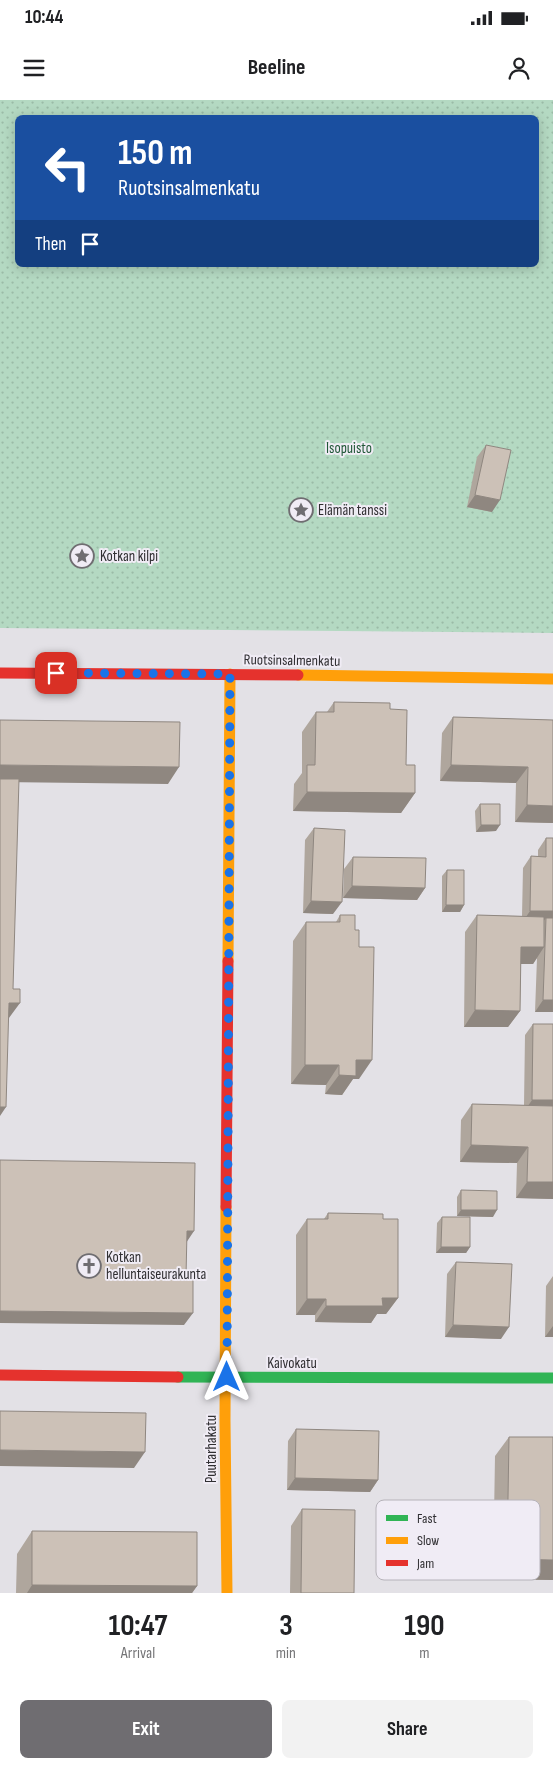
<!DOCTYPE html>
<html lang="en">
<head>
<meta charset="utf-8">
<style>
  :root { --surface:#fff; --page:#f2f2f2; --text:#202124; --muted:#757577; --accent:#6f6d71 }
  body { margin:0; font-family:"Sofia Sans Condensed",sans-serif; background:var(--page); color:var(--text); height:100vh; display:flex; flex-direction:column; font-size:19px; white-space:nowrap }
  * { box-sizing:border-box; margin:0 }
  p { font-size:16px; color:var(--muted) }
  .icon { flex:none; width:28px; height:28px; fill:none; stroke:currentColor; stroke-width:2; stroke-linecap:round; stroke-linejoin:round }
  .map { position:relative; height:1493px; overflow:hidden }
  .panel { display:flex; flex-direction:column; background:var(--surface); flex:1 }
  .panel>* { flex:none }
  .top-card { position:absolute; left:15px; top:15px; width:524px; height:152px; border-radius:8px; box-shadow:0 2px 12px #0003; background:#1a4fa0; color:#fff; overflow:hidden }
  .pin { position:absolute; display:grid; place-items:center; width:42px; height:42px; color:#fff; margin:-21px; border-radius:10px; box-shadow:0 2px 8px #0006 }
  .me { position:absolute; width:55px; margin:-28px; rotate:0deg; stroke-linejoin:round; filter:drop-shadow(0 0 4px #0008) }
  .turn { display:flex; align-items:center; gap:18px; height:105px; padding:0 20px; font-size:22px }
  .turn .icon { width:65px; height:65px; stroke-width:2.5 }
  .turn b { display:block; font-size:35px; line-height:42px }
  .then { display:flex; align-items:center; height:48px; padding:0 20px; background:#0003; gap:10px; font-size:19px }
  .eta { display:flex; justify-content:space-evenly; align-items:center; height:85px; text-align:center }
  .eta b { font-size:30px; font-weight:700; line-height:35px }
  .primary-button { display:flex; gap:10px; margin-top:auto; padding:10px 20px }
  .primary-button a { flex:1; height:58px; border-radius:8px; background:var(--accent); color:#fff; font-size:20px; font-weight:700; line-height:58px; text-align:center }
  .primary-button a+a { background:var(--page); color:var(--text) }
  .status { display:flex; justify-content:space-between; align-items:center; height:35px; padding:0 25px; background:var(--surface); direction:ltr }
  .status svg { height:14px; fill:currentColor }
  header { display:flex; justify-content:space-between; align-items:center; height:65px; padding:0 20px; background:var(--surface); font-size:22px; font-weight:700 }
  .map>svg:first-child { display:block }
</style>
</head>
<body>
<div class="status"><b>10:44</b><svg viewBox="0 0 49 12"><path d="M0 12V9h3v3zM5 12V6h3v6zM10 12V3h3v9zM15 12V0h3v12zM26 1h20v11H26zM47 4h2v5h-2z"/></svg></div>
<header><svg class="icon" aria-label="menu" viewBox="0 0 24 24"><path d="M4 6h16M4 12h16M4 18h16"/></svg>Beeline<svg class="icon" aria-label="person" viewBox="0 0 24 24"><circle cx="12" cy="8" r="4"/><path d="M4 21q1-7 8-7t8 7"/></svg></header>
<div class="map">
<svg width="553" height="1493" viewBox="0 0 553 1493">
  <defs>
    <pattern id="green-dots" width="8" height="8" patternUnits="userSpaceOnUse" patternTransform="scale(1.25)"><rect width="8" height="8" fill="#b4d9c2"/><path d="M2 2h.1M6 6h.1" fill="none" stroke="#9bbba7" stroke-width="1.8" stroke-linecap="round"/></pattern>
  </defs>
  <rect width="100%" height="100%" fill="#e3e1e6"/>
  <path fill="url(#green-dots)" fill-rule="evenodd" d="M 0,0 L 553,0 L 553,533 L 0,528 ZM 18,18 L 536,18 L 536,165 L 18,165 Z"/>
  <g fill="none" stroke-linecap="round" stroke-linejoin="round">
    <path stroke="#30b455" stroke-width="11" d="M 178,1277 L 553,1278"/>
    <path stroke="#ff9f0a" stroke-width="11" d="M 298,575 L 553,579
      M 228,861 L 230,574
      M 226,1107 L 225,1321 L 227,1493"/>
    <path stroke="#e5322d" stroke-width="11" d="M 0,573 L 298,575
      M 226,1107 L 228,861
      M 0,1275 L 178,1277"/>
  </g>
  <path fill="#afa69d" d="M 486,345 L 492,412 L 467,407 L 477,357 Z
    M 334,602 L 390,609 L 406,665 L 415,693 L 401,713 L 293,711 L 294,684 L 302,673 L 302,632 L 316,612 L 327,612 Z
    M 453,617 L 553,620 L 553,723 L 515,722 L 516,683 L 440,681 L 442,633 Z
    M 480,704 L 496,731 L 476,732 L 475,711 Z
    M 314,728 L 333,814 L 303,813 L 305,740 Z
    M 546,738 L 553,738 L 553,912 L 535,912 L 537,858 L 533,864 L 521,864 L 520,911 L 508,927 L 464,927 L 465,832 L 477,815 L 522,816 L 523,768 L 531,756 L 538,756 L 538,750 Z
    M 353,757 L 425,788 L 417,800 L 343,798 L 344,769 Z
    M 447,770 L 464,805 L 460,812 L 442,812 L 442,776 Z
    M 340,815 L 355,830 L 359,979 L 353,979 L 342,995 L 325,994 L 326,985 L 291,984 L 293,841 L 306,822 L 336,822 Z
    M 533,924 L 553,924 L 553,1099 L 516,1098 L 517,1063 L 460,1062 L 461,1020 L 472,1004 L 524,1005 L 525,935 Z
    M 461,1090 L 493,1117 L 457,1116 L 457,1097 Z
    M 328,1113 L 383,1119 L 398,1198 L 386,1214 L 377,1214 L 371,1223 L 315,1222 L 315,1215 L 296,1215 L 296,1135 L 307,1119 L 324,1119 Z
    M 442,1117 L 470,1147 L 466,1153 L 436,1153 L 437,1123 Z
    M 456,1162 L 501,1239 L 445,1237 L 447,1174 Z
    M 553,1176 L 553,1237 L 545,1237 L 546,1186 Z
    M 296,1329 L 378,1380 L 370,1392 L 287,1390 L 288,1341 Z
    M 509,1337 L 553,1480 L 493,1479 L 495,1356 Z
    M 302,1409 L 354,1493 L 290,1493 L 291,1426 Z
    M 32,1431 L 197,1486 L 192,1493 L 16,1493 L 17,1454 Z"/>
  <path fill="#8f8780" d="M 475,395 L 500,400 L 492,412 L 467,407 Z
    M 0,665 L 179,667 L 168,684 L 0,682 Z
    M 451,665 L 528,667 L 516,683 L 440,681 Z
    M 307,692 L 415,693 L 401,713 L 293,711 Z
    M 527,705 L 553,706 L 553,723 L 515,722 Z
    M 481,725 L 500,725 L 496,731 L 476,732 Z
    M 352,786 L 425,788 L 417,800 L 343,798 Z
    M 311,801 L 342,802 L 333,814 L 303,813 Z
    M 446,805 L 464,805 L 460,812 L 442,812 Z
    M 530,811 L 553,811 L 553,823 L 546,818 L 542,823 L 522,823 Z
    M 521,847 L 544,847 L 533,864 L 509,864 Z
    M 543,900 L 553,900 L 553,912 L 535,912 Z
    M 9,903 L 20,903 L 6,922 Z
    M 475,910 L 520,911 L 508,927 L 464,927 Z
    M 356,960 L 372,960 L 359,979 L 353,979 L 342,995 L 325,994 L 339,975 Z
    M 305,965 L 339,965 L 326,985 L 291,984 Z
    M 532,1000 L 553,1000 L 553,1012 L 524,1012 Z
    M 0,1007 L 6,1007 L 0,1016 Z
    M 471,1045 L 528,1047 L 517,1063 L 460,1062 Z
    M 527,1082 L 553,1082 L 553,1099 L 516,1098 Z
    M 461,1110 L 497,1110 L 493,1117 L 457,1116 Z
    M 187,1131 L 194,1131 L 186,1143 Z
    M 441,1147 L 470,1147 L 466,1153 L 436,1153 Z
    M 382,1198 L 398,1198 L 386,1214 L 377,1214 L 371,1223 L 315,1222 L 326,1206 Z
    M 307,1199 L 326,1199 L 315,1215 L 296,1215 Z
    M 0,1211 L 193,1213 L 184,1225 L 0,1223 Z
    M 453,1225 L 509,1227 L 501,1239 L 445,1237 Z
    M 553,1226 L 553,1237 L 545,1237 Z
    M 0,1350 L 145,1352 L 134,1368 L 0,1366 Z
    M 295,1378 L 378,1380 L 370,1392 L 287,1390 Z
    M 507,1459 L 553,1460 L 553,1480 L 493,1479 Z
    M 32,1485 L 197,1486 L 192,1493 L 27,1493 Z"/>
  <path fill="#ccc1b7" stroke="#8f8780" d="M 486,345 L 511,350 L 500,400 L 475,395 Z
    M 334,602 L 390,603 L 390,609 L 407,610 L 406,665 L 415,665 L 415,693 L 307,692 L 307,665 L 315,665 L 316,612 L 334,612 Z
    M 453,617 L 553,620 L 553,706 L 527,705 L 528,667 L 451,665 Z
    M 0,620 L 180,622 L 179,667 L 0,665 Z
    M 0,679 L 19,679 L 13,889 L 20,889 L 20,903 L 9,903 L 6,1007 L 0,1007 Z
    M 480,704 L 500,704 L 500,725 L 481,725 Z
    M 314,728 L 345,730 L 342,802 L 311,801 Z
    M 546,738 L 553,738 L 553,811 L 530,811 L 531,756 L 546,757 Z
    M 353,757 L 426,758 L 425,788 L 352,786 Z
    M 447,770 L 464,770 L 464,805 L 446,805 Z
    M 340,815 L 355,815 L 355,830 L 359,830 L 359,847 L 374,847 L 372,960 L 356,960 L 356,976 L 339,975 L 339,965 L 305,965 L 306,822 L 340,822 Z
    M 477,815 L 544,817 L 544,847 L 521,847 L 520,911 L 475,910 Z
    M 546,818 L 553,818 L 553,900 L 543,900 Z
    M 533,924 L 553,924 L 553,1000 L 532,1000 Z
    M 472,1004 L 553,1006 L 553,1082 L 527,1082 L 528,1047 L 471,1045 Z
    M 0,1060 L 195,1063 L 194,1131 L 187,1131 L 186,1177 L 193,1178 L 193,1213 L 0,1211 Z
    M 461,1090 L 497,1091 L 497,1110 L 461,1110 Z
    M 328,1113 L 383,1114 L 383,1119 L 398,1119 L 398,1198 L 382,1198 L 383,1206 L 326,1206 L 326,1199 L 307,1199 L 307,1119 L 328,1119 Z
    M 442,1117 L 470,1117 L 470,1147 L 441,1147 Z
    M 456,1162 L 512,1164 L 509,1227 L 453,1225 Z
    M 0,1311 L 146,1313 L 145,1352 L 0,1350 Z
    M 296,1329 L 379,1331 L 378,1380 L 295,1378 Z
    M 509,1337 L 553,1337 L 553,1460 L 507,1459 Z
    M 302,1409 L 355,1410 L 354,1493 L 301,1493 Z
    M 32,1431 L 197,1432 L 197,1486 L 32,1485 Z"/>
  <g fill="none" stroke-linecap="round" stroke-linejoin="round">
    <path stroke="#1a73e8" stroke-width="9" stroke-dasharray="0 16.2" d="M 56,573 L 230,574 L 227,1277"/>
  </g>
  <defs>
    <g id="sight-ring" transform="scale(1.25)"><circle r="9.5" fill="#f0ecf5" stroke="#6f6d71" stroke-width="1.5"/><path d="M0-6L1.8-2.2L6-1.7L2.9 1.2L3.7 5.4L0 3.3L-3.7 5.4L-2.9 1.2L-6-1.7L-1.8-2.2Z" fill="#6f6d71"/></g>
    <g id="church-ring" transform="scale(1.25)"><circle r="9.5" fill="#f0ecf5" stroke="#6f6d71" stroke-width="1.5"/><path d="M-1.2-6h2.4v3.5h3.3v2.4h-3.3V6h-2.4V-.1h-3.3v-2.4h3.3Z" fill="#6f6d71"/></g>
  </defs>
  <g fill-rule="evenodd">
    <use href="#sight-ring" x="301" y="410"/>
    <use href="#sight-ring" x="82" y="456"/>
    <use href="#church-ring" x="89" y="1166"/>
  </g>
  <g text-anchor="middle" stroke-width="4" stroke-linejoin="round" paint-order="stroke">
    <g font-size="15" fill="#205737" stroke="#f0ecf5">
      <text x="349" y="353">Isopuisto</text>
    </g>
    <g font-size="15" fill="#302f32" stroke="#f0ecf5" text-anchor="start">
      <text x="318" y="415">Elämän tanssi</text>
      <text x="100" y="461">Kotkan kilpi</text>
      <text x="106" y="1162">Kotkan<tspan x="106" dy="17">helluntaiseurakunta</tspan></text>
    </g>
    <g font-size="15" fill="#302f32" stroke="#f0ecf5">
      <text transform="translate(292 560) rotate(1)" y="5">Ruotsinsalmenkatu</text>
      <text x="292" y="1268">Kaivokatu</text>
      <text transform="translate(211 1349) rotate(-90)" y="5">Puutarhakatu</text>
    </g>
  </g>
  <rect x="376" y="1400" width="164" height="80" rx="8" fill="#f0ecf5" stroke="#b6b3ba" stroke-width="1"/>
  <rect x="386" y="1415" width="22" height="6" fill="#30b455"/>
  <rect x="386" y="1437" width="22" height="7" fill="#ff9f0a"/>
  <rect x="386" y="1460" width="22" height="6" fill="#e5322d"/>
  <g font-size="14" fill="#302f32">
    <text x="417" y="1423">Fast</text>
    <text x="417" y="1445">Slow</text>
    <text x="417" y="1468">Jam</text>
  </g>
</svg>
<div class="pin" style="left:56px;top:573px;background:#d93025"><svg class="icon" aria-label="arrive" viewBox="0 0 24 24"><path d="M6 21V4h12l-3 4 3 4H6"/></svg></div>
<svg class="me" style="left:227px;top:1277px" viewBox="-20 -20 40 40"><path d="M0-17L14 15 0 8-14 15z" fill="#1a73e8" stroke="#fff" stroke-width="4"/></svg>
<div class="top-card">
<div class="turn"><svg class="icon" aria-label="left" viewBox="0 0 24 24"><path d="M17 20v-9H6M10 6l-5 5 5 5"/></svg><div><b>150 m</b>Ruotsinsalmenkatu</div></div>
<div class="then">Then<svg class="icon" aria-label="arrive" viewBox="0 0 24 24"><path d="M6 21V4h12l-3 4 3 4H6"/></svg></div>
</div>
</div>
<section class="panel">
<div class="eta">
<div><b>10:47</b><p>Arrival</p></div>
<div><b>3</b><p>min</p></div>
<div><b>190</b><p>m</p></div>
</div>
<div class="primary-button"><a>Exit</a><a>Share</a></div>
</section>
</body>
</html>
